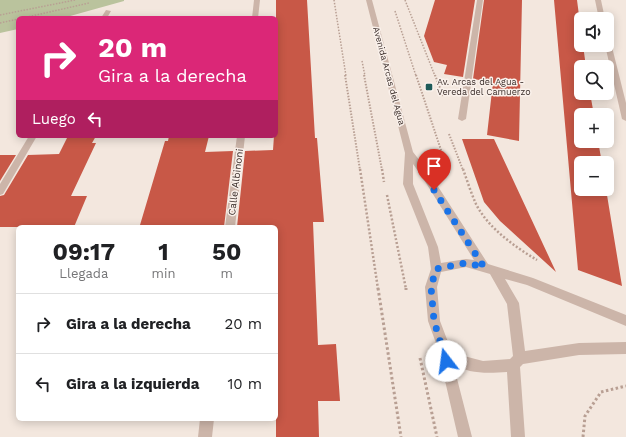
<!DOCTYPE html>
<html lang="es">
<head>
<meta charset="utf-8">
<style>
  :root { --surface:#fff; --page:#f2f2f2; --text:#202124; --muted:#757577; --line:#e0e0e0 }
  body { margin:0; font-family:"Work Sans",sans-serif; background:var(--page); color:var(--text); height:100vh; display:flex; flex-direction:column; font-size:15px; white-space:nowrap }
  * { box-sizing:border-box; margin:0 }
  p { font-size:13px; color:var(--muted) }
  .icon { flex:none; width:22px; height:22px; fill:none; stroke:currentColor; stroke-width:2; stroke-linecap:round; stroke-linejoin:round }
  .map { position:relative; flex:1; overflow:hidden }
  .sheet { position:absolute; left:16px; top:225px; width:262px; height:196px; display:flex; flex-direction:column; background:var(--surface); border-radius:6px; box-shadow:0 2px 10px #0003 }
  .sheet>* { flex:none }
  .hud { position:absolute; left:16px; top:16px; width:262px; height:122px; border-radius:6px; box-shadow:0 2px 10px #0003; background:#db2777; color:#fff; overflow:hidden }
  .tools { position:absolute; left:574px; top:12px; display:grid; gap:8px }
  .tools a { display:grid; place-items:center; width:40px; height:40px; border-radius:6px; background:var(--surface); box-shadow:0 2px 10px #0003; font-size:20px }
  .pin { position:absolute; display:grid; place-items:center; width:34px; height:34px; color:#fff; margin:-41px -17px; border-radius:50% 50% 50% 0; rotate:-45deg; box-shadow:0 0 4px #0007 }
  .pin .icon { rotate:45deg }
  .me { position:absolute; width:44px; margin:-22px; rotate:345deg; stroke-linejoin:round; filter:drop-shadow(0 0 3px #0008) }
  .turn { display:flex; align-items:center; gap:14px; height:84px; padding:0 16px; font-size:18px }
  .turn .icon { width:52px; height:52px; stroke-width:2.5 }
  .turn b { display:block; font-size:28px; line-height:34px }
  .then { display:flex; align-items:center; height:38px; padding:0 16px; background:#0003; gap:8px; font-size:15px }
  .eta { display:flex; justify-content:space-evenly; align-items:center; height:68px; text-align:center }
  .eta b { font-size:24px; font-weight:700; line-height:28px }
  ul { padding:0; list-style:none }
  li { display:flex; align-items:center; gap:12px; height:60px; padding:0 16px; border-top:1px solid var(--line) }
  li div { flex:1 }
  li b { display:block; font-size:15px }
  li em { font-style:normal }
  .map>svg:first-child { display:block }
</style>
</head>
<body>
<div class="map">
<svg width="626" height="437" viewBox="0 0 626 437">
  <rect width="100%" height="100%" fill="#f3e7de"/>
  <path fill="#bac39d" d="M 0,0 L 124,0 L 124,1 L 63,18 L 18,18 L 18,29 L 0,33 Z"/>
  <path fill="#c85847" d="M 276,0 L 307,0 L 315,138 L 317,138 L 324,222 L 313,222 L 318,345 L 336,344 L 340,401 L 318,401 L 319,437 L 276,437 L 276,227 L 237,227 L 245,151 L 273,150 L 274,136 L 276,136 Z
    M 435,0 L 475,0 L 463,77 L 444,74 L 447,65 L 434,62 L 424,36 Z
    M 484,0 L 522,0 L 519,141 L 487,135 L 493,82 L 473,79 Z
    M 554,0 L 577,0 L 581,31 L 581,45 L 583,45 L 586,67 L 581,67 L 581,93 L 590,93 L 594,115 L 581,115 L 581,141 L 598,141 L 602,163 L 581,163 L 581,189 L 606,189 L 622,286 L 578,270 Z
    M 68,136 L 96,136 L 92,143 L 96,143 L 71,196 L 87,196 L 74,227 L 0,227 L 0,196 L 4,195 L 28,155 L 59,154 Z
    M 169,136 L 209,136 L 205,152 L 233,151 L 224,227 L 143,227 L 143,225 L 140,225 L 165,141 L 168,141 Z
    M 462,139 L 494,139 L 556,272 L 500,221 L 484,202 Z
    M 0,155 L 16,155 L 0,181 Z"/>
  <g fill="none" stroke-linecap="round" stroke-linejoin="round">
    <path stroke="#b89f93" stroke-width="1.5" stroke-dasharray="1.5 1.5" stroke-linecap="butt" d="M 334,0 L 346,76
      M 405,0 L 435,76
      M 395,11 L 416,76
      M 0,15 L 75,0
      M 23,18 L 89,3
      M 0,23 L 18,19
      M 362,61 L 365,76"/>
    <path stroke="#b89f93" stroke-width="2" stroke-dasharray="1.5 1.5" stroke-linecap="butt" d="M 345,75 L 360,170
      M 364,75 L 382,170
      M 416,75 L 446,165
      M 435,75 L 443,96
      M 449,134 L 463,170"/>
    <path stroke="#b89f93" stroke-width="2.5" stroke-dasharray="2 2" stroke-linecap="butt" d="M 360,169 L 378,289
      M 382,169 L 384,182
      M 463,169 C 467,180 471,193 476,204 C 488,228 515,247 537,260
      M 387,195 L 406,289"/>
    <path stroke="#b89f93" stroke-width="3" stroke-dasharray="2.5 2.5" stroke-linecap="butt" d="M 378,288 L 401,437
      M 406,288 L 406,290
      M 420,358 L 437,437
      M 583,437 L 585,416 L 601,392 L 626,386"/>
    <path fill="#ccb5a9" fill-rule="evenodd" d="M 254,0 L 260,0 L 258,18 L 252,18 Z
      M 366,0 L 372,0 L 413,152 L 428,171 L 488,264 L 533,278 L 626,315 L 626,326 L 527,285 L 505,279 L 519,303 L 525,351 L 579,343 L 626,342 L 626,354 L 579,355 L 523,364 L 520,367 L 525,437 L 511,437 L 507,372 C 490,373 468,375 453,363 L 472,437 L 458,437 L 437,346 L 428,321 L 425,287 L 431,269 L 428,247 L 403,184 L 405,153 ZM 413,164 L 421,175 L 474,260 L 466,259 L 441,263 L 438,247 L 413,184 ZM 466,267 L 490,274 L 507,304 L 513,356 L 510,359 L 483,361 L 464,356 L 448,342 L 440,321 L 437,287 L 441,272 Z
      M 477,0 L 483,0 L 466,119 L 462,121 L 458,119 Z
      M 595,0 L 601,0 L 605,19 L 599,19 Z
      M 106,10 L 111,11 L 107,18 L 101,18 Z
      M 607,37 L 610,39 L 626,103 L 626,121 L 622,119 L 605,45 L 607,45 Z
      M 29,136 L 37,136 L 3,194 L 0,195 L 0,184 Z
      M 237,136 L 245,136 L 235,227 L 225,227 Z
      M 200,419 L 214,419 L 212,437 L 198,437 Z"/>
  </g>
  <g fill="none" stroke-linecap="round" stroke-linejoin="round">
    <path stroke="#1a73e8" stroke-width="7" stroke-dasharray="0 12.6" d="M 434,190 L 484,267 L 466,263 L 436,269 L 431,287 L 434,321 L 446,361"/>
  </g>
  <rect fill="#1e5b59" stroke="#faf1eb" stroke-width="1.5" x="425" y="83" width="8" height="8" rx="2"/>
  <g text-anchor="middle" stroke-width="3" stroke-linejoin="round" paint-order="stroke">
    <g font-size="9" fill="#392c29" stroke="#faf1eb">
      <text transform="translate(389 76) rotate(75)" y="3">Avenida Arcas del Agua</text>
    </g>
    <g font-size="9" fill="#392c29" stroke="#faf1eb" text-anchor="start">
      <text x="437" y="85">Av. Arcas del Agua -<tspan x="437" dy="10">Vereda del Camuerzo</tspan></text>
    </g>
    <g font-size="10" fill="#392c29" stroke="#faf1eb">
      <text transform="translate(235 182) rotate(-83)" y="4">Calle Albinoni</text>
    </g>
  </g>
</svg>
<div class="tools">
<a><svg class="icon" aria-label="sound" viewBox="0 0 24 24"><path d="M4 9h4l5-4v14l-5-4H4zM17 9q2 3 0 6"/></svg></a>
<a><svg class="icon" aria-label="search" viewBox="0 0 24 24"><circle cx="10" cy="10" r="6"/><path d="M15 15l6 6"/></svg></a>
<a>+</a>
<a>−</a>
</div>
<div class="pin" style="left:434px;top:190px;background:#d93025"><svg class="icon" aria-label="arrive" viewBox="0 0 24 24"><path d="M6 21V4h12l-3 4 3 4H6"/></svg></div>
<svg class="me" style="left:446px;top:361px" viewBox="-20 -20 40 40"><circle r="19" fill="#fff"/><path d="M0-13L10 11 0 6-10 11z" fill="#1a73e8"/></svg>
<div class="hud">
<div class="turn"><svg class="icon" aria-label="right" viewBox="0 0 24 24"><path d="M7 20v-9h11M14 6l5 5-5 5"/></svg><div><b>20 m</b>Gira a la derecha</div></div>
<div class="then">Luego<svg class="icon" aria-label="left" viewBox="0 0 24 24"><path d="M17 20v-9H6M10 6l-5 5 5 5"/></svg></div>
</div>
<section class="sheet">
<div class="eta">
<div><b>09:17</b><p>Llegada</p></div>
<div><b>1</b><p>min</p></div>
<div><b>50</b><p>m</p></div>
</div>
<ul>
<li><svg class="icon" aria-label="right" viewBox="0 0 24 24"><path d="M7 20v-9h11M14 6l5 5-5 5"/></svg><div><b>Gira a la derecha</b></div><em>20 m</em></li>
<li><svg class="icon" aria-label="left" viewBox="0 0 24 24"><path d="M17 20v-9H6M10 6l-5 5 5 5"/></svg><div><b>Gira a la izquierda</b></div><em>10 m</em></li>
</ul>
</section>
</div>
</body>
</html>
